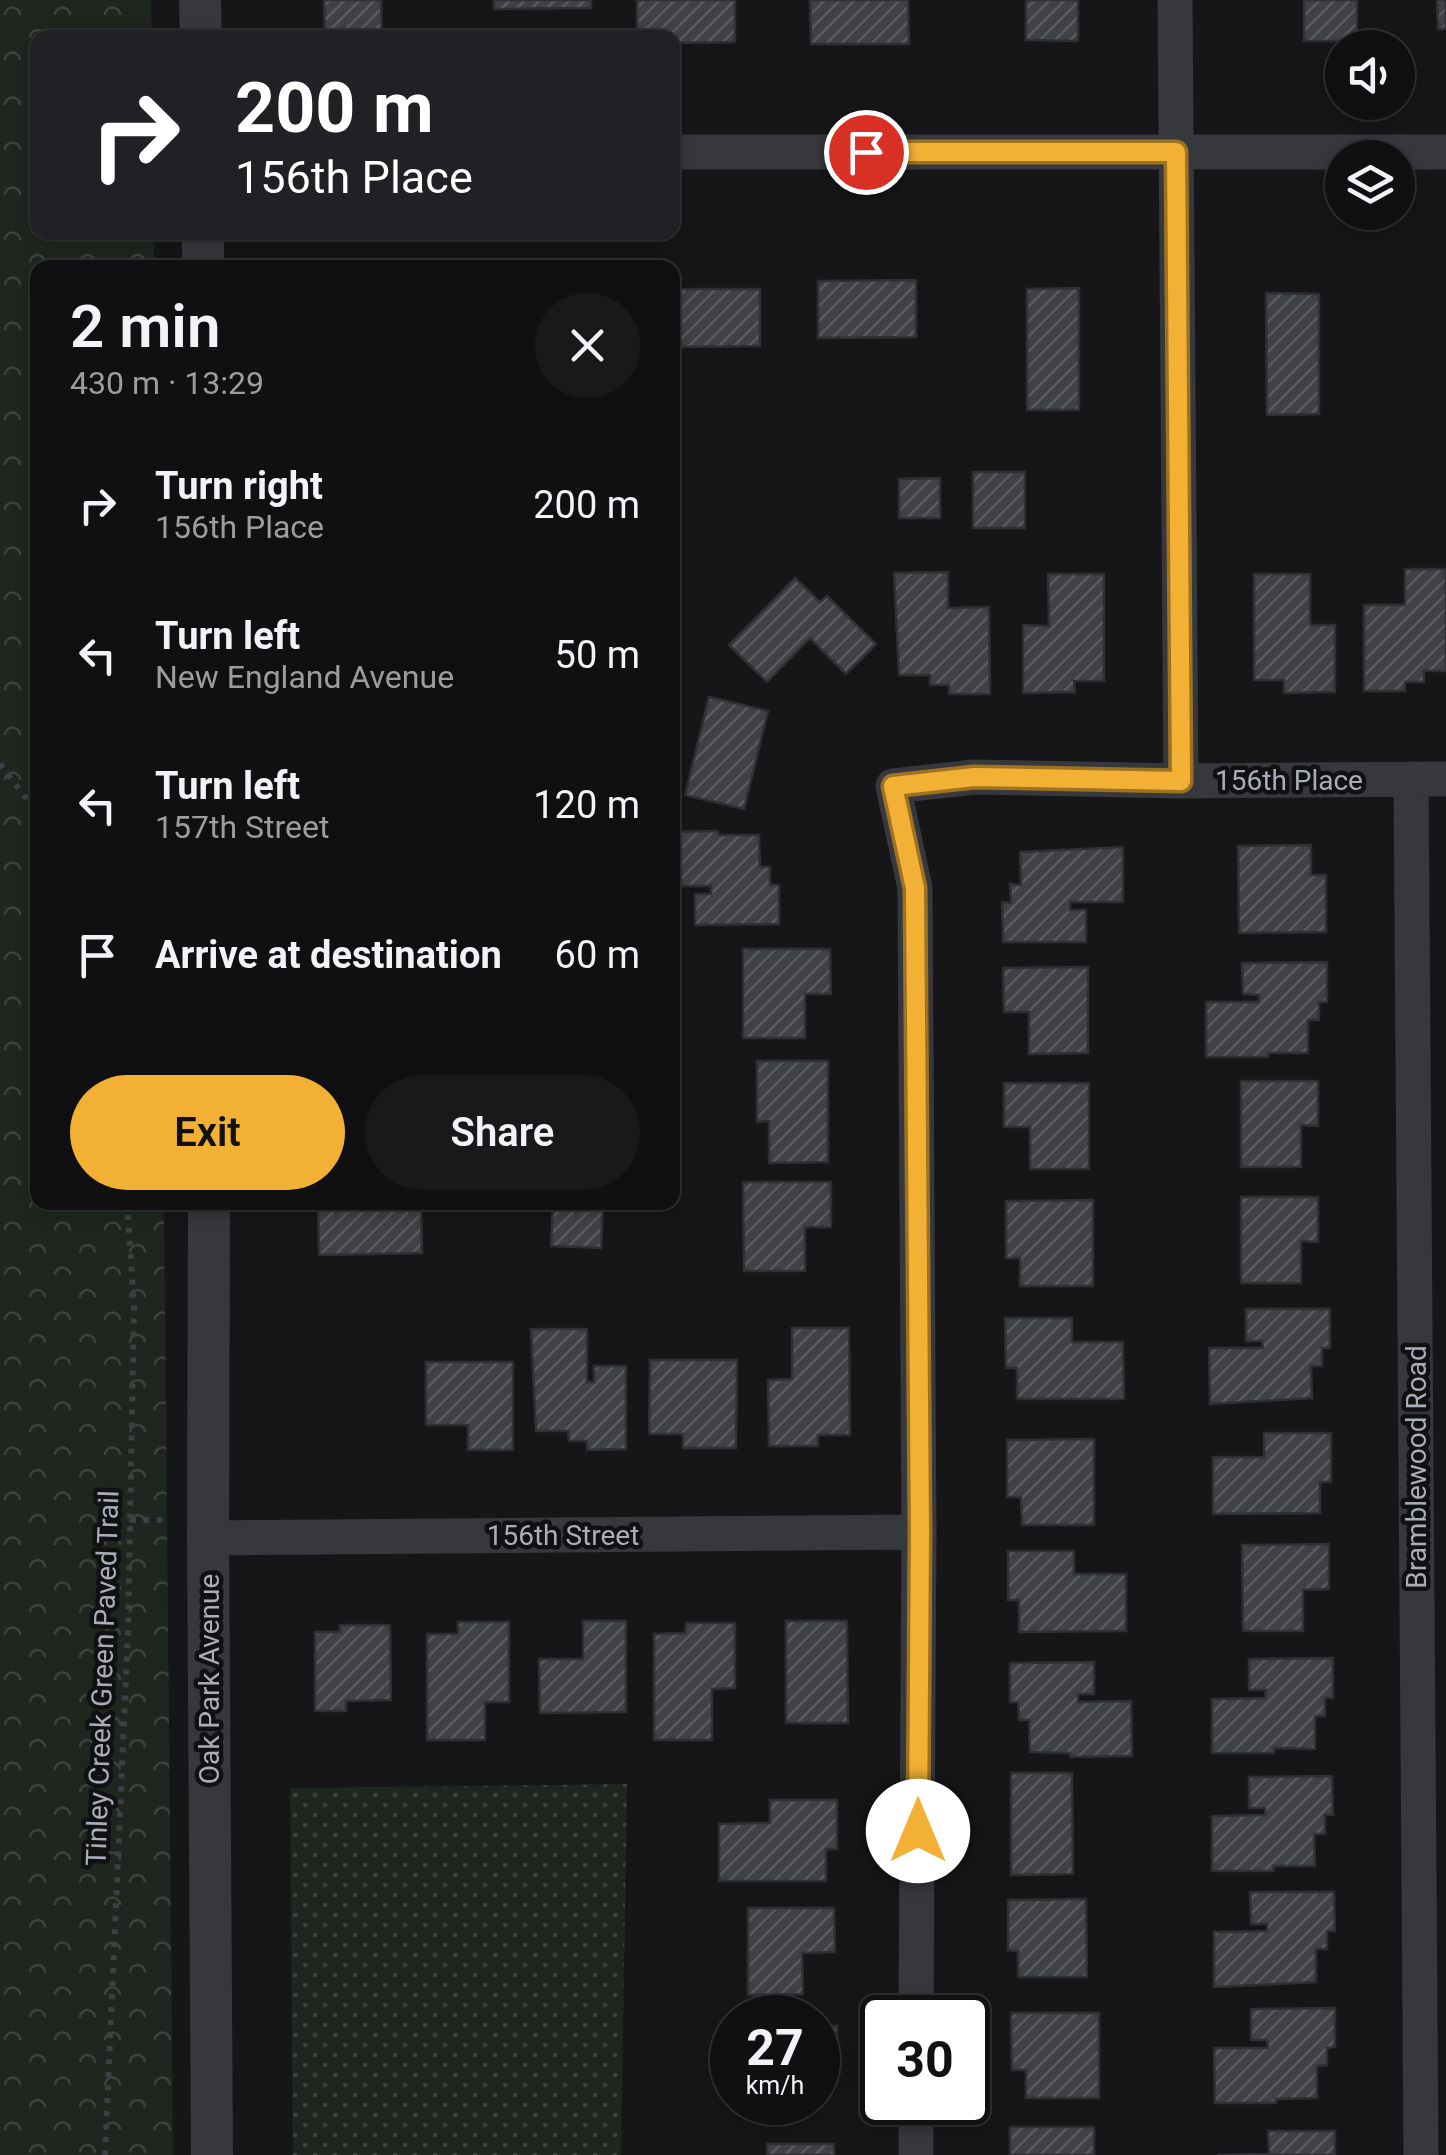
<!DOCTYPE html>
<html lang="en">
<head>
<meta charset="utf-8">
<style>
  :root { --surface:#101012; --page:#19191b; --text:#f1f3f6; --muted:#9c9d9f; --line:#303032; --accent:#f2b134 }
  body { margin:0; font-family:Roboto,sans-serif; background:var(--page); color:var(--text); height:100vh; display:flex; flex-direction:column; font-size:38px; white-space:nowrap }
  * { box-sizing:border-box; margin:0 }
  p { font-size:32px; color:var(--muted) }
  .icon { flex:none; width:55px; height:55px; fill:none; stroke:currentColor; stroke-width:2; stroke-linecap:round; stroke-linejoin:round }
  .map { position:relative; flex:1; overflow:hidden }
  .sheet { position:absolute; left:30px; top:260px; width:650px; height:950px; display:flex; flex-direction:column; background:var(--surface); border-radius:20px; box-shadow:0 5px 15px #0003,0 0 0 2px var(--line) }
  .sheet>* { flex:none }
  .top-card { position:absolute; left:30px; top:30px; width:650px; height:210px; border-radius:20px; box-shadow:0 5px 15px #0003,0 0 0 2px var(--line); background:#202124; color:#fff; overflow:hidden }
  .fabs { position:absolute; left:1325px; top:30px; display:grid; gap:20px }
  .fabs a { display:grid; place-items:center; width:90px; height:90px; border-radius:50%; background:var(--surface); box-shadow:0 5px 15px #0003,0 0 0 2px var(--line); font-size:50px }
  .speed { position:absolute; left:710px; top:1995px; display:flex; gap:20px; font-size:50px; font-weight:700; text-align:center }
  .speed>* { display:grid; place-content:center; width:130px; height:130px; border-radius:50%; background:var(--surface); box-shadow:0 5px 15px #0003,0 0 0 2px var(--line); line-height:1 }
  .speed small { font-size:25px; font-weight:400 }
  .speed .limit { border:5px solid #111; border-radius:15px; background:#fff; color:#111 }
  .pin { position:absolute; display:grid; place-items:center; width:85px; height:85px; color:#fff; margin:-42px; border:5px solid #fff; border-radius:50%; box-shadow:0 2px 10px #0007 }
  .me { position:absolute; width:110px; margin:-55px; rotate:0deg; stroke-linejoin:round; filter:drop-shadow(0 0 8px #0008) }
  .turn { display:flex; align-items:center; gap:35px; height:210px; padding:0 40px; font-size:45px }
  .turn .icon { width:130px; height:130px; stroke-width:2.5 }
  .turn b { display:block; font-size:70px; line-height:85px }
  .round { display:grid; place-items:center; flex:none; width:105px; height:105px; border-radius:52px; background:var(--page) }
  .overview { display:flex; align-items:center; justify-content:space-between; height:170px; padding:0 40px }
  h1 { font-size:60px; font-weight:600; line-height:75px }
  .cta { display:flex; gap:20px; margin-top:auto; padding:20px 40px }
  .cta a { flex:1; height:115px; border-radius:60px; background:var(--accent); color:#111; font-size:40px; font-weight:600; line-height:115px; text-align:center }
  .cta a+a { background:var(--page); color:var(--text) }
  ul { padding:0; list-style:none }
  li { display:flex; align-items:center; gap:30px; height:150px; padding:0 40px }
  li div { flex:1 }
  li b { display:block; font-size:38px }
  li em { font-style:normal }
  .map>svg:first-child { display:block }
</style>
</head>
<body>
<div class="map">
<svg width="1446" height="2155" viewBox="0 0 1446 2155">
  <defs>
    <pattern id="grass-dots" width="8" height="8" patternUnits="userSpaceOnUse" patternTransform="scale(2.5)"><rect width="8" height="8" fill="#1e261f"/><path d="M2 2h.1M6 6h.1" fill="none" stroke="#3c433d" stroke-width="1.8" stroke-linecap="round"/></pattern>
    <pattern id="park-crowns" width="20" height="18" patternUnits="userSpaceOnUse" patternTransform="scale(2.5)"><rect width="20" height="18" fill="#1e261f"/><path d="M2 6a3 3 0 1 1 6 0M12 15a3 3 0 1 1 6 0" fill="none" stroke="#3c433d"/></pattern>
    <pattern id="building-hatch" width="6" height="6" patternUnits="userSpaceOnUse" patternTransform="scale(2.5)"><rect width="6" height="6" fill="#404145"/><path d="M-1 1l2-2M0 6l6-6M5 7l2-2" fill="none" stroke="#595a5e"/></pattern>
  </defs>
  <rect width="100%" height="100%" fill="#161618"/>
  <path fill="url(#grass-dots)" d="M 627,1784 L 621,2155 L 293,2155 L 290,1788 Z"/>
  <path fill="url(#park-crowns)" d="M 0,0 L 151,0 L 152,37 L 38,38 L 38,232 L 154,233 L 154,267 L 38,268 L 38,1202 L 164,1203 L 173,2155 L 0,2155 Z"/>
  <path fill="url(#building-hatch)" stroke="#303034" stroke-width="2.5" d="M 324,0 L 381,0 L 382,38 L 325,38 Z
    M 494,0 L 591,0 L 591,8 L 494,9 Z
    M 637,0 L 735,0 L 735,42 L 672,43 L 672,38 L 637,38 Z
    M 810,0 L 908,0 L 909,44 L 811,44 Z
    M 1026,0 L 1078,0 L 1078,41 L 1026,40 Z
    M 1304,0 L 1357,0 L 1357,41 L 1304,41 Z
    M 1437,0 L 1446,0 L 1446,29 L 1438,29 Z
    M 916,280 L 916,337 L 818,338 L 818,281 Z
    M 1079,288 L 1079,410 L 1027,410 L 1027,289 Z
    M 672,289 L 760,289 L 760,346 L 672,347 Z
    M 1266,293 L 1319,294 L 1319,414 L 1267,415 Z
    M 973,472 L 1025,472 L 1025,528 L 973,528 Z
    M 940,478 L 940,518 L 899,518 L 899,479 Z
    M 1405,569 L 1446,569 L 1446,671 L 1424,671 L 1424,682 L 1405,682 L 1405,691 L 1364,691 L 1364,605 L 1405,605 Z
    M 948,572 L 948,608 L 989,607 L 990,694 L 949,694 L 949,685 L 930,685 L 930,675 L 899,675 L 894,573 Z
    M 1048,574 L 1104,574 L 1104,681 L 1074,681 L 1075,692 L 1023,693 L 1023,625 L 1049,626 Z
    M 1254,574 L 1310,574 L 1310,625 L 1335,625 L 1335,692 L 1284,693 L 1284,680 L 1254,680 Z
    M 795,578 L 820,602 L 827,596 L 876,644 L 846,674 L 810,638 L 767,682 L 729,645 Z
    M 709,697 L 768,711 L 744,809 L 685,795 Z
    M 718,831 L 719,835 L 759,835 L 760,867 L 770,867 L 770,885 L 779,885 L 779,924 L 695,925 L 695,894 L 711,894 L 711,886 L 672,886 L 672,832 Z
    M 1311,845 L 1311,875 L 1326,875 L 1326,932 L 1239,933 L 1238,846 Z
    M 1123,847 L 1123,902 L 1070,902 L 1070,910 L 1086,910 L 1086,942 L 1003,942 L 1002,902 L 1011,903 L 1010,884 L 1021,885 L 1020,852 Z
    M 743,949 L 830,949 L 831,994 L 805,994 L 805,1038 L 743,1038 Z
    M 1327,962 L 1327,1002 L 1319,1002 L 1319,1020 L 1308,1020 L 1308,1053 L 1268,1053 L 1268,1057 L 1206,1057 L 1206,1002 L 1259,1002 L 1259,995 L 1243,994 L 1242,963 Z
    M 1088,967 L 1088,1053 L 1029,1054 L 1029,1012 L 1004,1012 L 1003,968 Z
    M 757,1061 L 828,1061 L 828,1162 L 769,1163 L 769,1121 L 757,1122 Z
    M 1241,1081 L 1318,1081 L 1318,1126 L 1301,1125 L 1301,1167 L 1241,1167 Z
    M 1004,1083 L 1089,1083 L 1089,1169 L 1030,1169 L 1030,1127 L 1004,1127 Z
    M 743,1182 L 831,1182 L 831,1227 L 805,1227 L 805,1271 L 744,1271 Z
    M 1241,1197 L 1318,1197 L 1318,1242 L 1301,1241 L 1301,1283 L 1241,1283 Z
    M 1093,1200 L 1093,1286 L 1020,1286 L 1020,1258 L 1006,1258 L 1006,1201 Z
    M 421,1202 L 422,1253 L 319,1255 L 318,1203 Z
    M 553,1203 L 603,1204 L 601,1248 L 551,1246 Z
    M 1246,1309 L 1330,1309 L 1330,1348 L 1322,1348 L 1322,1366 L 1311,1366 L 1312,1398 L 1210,1404 L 1209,1348 L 1263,1348 L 1262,1341 L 1246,1341 Z
    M 1005,1318 L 1072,1318 L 1072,1342 L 1123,1342 L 1124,1399 L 1017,1399 L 1017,1368 L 1006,1368 Z
    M 792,1328 L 849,1328 L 850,1435 L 818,1435 L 818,1446 L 769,1446 L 768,1380 L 792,1379 Z
    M 531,1329 L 587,1329 L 587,1382 L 594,1382 L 594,1366 L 626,1366 L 626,1449 L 587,1450 L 587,1441 L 569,1441 L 568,1431 L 536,1431 Z
    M 650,1360 L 737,1360 L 736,1448 L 683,1448 L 683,1434 L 649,1434 Z
    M 426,1362 L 513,1362 L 513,1450 L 468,1450 L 468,1425 L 426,1425 Z
    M 1264,1433 L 1331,1433 L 1331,1482 L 1320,1482 L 1320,1513 L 1213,1514 L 1213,1457 L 1264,1457 Z
    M 1094,1439 L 1094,1525 L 1022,1525 L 1021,1497 L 1007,1497 L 1007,1440 Z
    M 1329,1544 L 1329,1589 L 1303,1590 L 1303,1631 L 1243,1631 L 1242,1545 Z
    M 1008,1551 L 1074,1551 L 1074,1574 L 1126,1574 L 1126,1631 L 1019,1632 L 1019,1600 L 1008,1600 Z
    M 583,1621 L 626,1621 L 626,1712 L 540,1713 L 539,1659 L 583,1659 Z
    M 786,1621 L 847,1621 L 848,1723 L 786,1723 Z
    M 458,1622 L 509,1622 L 509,1702 L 485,1702 L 485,1740 L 427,1740 L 427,1634 L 458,1634 Z
    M 686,1623 L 735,1623 L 735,1688 L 712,1689 L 712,1740 L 654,1740 L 654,1634 L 685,1633 Z
    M 340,1625 L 390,1625 L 391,1700 L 346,1701 L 346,1711 L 315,1711 L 315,1632 L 340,1632 Z
    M 1333,1658 L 1333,1698 L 1325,1698 L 1325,1716 L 1315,1716 L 1315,1749 L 1274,1748 L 1274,1753 L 1212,1753 L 1212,1699 L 1265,1698 L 1266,1690 L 1249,1690 L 1249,1659 Z
    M 1094,1662 L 1094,1694 L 1078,1694 L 1078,1702 L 1131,1701 L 1132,1756 L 1070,1757 L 1070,1753 L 1030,1752 L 1029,1720 L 1019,1720 L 1018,1702 L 1010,1702 L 1010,1663 Z
    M 1011,1773 L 1072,1773 L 1073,1874 L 1011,1875 Z
    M 1332,1776 L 1333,1815 L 1325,1815 L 1325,1834 L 1314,1834 L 1315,1866 L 1273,1866 L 1274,1871 L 1212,1871 L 1212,1816 L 1265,1815 L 1265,1808 L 1249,1808 L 1249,1777 Z
    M 770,1800 L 837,1800 L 837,1849 L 826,1849 L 826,1881 L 719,1881 L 719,1824 L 770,1823 Z
    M 1250,1892 L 1334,1892 L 1335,1931 L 1327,1931 L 1327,1949 L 1316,1949 L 1316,1982 L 1214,1987 L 1214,1932 L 1267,1931 L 1267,1924 L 1251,1924 Z
    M 1086,1899 L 1087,1977 L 1018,1977 L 1018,1951 L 1008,1950 L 1008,1900 Z
    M 748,1908 L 834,1908 L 835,1952 L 802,1953 L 803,1994 L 748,1995 Z
    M 1335,2008 L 1335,2047 L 1327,2048 L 1327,2065 L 1317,2066 L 1317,2098 L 1276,2099 L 1276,2103 L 1215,2103 L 1214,2048 L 1268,2048 L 1267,2040 L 1251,2040 L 1251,2009 Z
    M 1011,2013 L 1099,2013 L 1099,2098 L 1026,2098 L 1026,2070 L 1012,2070 Z
    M 818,2026 L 837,2026 L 837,2076 L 826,2076 L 825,2102 L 818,2102 Z
    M 1010,2127 L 1094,2127 L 1094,2155 L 1010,2155 Z
    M 1268,2131 L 1335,2131 L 1335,2155 L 1217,2155 L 1269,2154 Z
    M 767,2144 L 834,2144 L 834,2155 L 767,2155 Z"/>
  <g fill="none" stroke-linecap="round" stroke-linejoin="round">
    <path stroke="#3d3f44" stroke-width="6" stroke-dasharray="5 8" stroke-linecap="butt" d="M 0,764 L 38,814
      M 131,1520 L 169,1520
      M 105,2155 L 128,1632 L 134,1306 L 127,1202"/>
    <path stroke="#37383d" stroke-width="35" d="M 1175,0 L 1181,781
      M 672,152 L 1446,152
      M 1411,779 L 1421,2155
      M 208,1538 L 919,1532
      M 916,2018 L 919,1532 L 915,888 L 893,786 L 974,777 L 1181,781 L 1446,779
      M 916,2155 L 916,2102"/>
    <path stroke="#37383d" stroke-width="42" d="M 200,0 L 201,38
      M 203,232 L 203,268
      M 209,1202 L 208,1538 L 212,2155"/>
  </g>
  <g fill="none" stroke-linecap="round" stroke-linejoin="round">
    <g stroke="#9d7322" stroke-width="25">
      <path id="route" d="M 866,152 L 1176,152 L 1181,781 L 974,777 L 893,786 L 915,888 L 920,1532 L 918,1831"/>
    </g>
    <use href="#route" stroke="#f2b134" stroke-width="18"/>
  </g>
  <g text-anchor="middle" stroke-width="9" stroke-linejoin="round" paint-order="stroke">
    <g font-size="28" fill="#a8adb8" stroke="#111113">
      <text x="1289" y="790">156th Place</text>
      <text transform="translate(1416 1467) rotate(-90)" y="10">Bramblewood Road</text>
      <text x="563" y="1545">156th Street</text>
      <text transform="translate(102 1678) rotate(-88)" y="10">Tinley Creek Green Paved Trail</text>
      <text transform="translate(209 1679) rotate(-90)" y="10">Oak Park Avenue</text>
    </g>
  </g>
</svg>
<div class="fabs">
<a><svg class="icon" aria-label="sound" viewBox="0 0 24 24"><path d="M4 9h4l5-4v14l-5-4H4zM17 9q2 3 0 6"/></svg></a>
<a><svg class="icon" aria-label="layers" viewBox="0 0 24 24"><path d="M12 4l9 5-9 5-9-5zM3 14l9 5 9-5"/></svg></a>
</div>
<div class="speed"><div>27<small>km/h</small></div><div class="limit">30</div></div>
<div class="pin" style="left:866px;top:152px;background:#d93025"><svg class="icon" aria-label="arrive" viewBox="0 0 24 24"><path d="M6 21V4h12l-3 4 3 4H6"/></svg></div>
<svg class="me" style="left:918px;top:1831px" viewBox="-20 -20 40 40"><circle r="19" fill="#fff"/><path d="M0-13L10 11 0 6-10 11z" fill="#f2b134"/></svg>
<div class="top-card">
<div class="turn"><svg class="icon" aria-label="right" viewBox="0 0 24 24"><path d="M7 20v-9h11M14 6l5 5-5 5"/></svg><div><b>200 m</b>156th Place</div></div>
</div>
<section class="sheet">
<div class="overview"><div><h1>2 min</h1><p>430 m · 13:29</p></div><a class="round"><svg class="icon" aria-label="close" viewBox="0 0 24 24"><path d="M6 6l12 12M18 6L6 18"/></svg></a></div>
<ul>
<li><svg class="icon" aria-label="right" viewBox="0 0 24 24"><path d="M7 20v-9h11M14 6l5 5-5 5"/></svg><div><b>Turn right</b><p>156th Place</p></div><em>200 m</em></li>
<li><svg class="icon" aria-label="left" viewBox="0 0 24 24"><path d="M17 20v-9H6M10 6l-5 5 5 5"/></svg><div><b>Turn left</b><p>New England Avenue</p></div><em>50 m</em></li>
<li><svg class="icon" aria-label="left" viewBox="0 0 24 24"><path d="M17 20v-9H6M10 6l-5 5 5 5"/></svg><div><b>Turn left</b><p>157th Street</p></div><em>120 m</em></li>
<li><svg class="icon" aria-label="arrive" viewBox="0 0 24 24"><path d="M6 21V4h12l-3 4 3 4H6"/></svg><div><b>Arrive at destination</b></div><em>60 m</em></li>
</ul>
<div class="cta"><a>Exit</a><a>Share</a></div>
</section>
</div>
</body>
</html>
